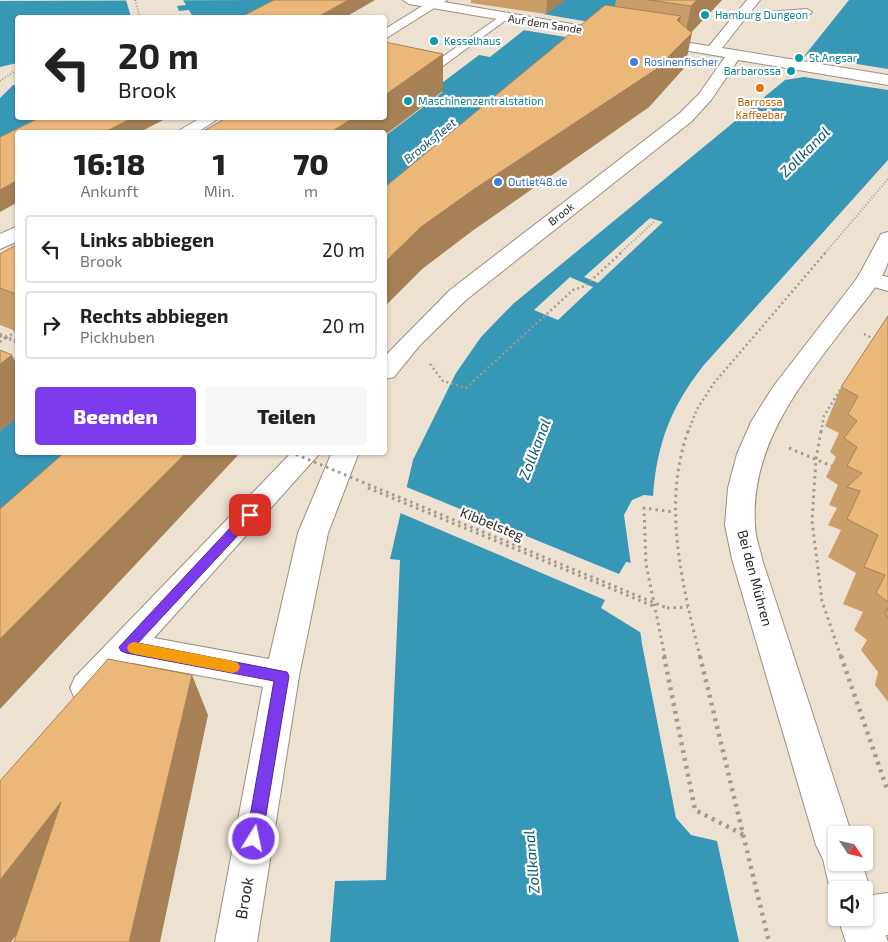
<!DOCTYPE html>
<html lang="de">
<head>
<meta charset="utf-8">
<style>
  :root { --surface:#fff; --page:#f6f6f6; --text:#222; --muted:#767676; --line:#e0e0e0; --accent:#7c3aed }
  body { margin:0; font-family:"Exo 2",sans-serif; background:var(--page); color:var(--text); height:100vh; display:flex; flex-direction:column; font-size:19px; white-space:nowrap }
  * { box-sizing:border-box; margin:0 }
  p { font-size:16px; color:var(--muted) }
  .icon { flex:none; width:28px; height:28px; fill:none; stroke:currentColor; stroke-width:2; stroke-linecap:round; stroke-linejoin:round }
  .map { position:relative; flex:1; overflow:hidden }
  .sheet { position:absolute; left:15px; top:130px; width:372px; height:325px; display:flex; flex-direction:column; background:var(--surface); border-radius:5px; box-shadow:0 1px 4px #0004 }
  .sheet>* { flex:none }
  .guide { position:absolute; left:15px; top:15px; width:372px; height:105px; border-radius:5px; box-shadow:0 1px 4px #0004; background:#fff; color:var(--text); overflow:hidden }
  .needle { width:32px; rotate:125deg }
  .controls { position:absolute; left:828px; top:826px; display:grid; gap:10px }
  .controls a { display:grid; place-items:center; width:45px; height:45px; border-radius:5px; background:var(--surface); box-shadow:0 1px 4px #0004; font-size:25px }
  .pin { position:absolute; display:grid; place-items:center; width:42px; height:42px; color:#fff; margin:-21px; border-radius:10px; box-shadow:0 2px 8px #0006 }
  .me { position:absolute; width:55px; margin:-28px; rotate:10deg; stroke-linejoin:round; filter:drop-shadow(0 0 4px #0008) }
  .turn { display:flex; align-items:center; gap:18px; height:105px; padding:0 20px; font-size:22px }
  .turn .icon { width:65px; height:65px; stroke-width:2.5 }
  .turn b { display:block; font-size:35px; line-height:42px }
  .eta { display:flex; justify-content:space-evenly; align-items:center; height:85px; text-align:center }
  .eta b { font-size:30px; font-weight:800; line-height:35px }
  .primary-button { display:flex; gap:10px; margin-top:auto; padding:10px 20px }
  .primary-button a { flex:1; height:58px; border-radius:5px; background:var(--accent); color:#fff; font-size:20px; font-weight:800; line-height:58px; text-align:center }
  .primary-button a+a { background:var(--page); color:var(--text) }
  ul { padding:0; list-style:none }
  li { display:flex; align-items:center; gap:15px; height:68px; margin:0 10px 8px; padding:0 10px; border:2px solid var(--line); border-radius:5px }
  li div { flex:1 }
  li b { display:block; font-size:19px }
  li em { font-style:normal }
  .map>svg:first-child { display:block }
</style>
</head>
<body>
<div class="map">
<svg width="888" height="942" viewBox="0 0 888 942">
  <rect width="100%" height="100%" fill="#ede1d2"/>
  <path fill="#3797b6" d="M 286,0 L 251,17 L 18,18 L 18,118 L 55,118 L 18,132 L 0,145 L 0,1 Z
    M 562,0 L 642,0 L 385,228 L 385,136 L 443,92 L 434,89 L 479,55 L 490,57 Z
    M 849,0 L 888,0 L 888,160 L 703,366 C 671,407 657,443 653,496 L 644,495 L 632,500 L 624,515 L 642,644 L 676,818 L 691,835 L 717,841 L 739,942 L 330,942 L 335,881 L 386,880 L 400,560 L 390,559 L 413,460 L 456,373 L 481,337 L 513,304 L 785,80 Z
    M 17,417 L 18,452 L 131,453 L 0,574 L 0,431 Z"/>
  <path fill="#ede1d2" d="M 126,0 L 183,0 L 186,5 L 177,6 L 179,11 L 189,10 L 193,17 L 131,17 Z
    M 543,14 L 613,26 L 596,42 L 523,30 Z
    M 807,54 L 820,58 L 888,69 L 888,90 L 804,77 L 785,80 Z
    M 17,63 L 17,85 L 13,85 L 0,98 L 0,67 Z
    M 650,218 L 663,222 L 598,283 L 584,277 Z
    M 570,277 L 593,287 L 558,320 L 534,310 Z
    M 404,486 L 619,574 L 626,562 L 633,563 L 643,634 L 601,608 L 605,600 L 398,512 Z"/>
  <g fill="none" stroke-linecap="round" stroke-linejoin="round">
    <g stroke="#9a8f82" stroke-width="2">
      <path id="lane" d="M 807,9 L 812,12 L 810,14 L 740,20 L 735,17 L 740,14 Z
        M 502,15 L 510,17 L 436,71 L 428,71 L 428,67 Z"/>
    </g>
    <g stroke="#9a8f82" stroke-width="2">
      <path id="street" d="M 403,0 L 432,0 L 613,31 L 620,35 L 613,39 L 409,4 Z
        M 747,0 L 760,0 L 722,48 L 888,75 L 888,85 L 738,60 L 711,100 L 692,121 L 466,300 L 420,345 L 394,377 L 385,379 L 385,356 L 450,290 L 680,113 L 699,94 L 725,57 L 648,44 L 646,41 L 648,38 L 653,37 L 709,46 Z
        M 868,272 L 888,277 L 888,291 L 860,283 L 857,278 L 860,273 Z
        M 292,452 L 321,452 L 154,638 L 269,659 L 298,533 L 332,452 L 359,452 L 328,533 L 299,676 L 257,942 L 215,942 L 263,687 L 132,663 L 99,699 L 87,703 L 75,699 L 70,688 L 75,677 Z
        M 888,893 L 888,935 L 864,937 L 849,931 L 844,918 L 864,918 L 864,896 Z"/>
    </g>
    <g stroke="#9a8f82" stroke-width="2">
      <path id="secondary" d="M 432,0 L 447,0 L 385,39 L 385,29 Z
        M 200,118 L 219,118 L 198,132 L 177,132 Z
        M 18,226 L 18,241 L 0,249 L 0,234 Z
        M 888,232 C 888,241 888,253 888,262 C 882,283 858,309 845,326 C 800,385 750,446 755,525 C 755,537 760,548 762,559 L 852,835 L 836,835 L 836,862 L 862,862 L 870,890 L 866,900 L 874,903 L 888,942 L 846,942 L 838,918 L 864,918 L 864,890 L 836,890 L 836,905 L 830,890 L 823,859 L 816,845 L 732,559 L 725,525 L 728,488 L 737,454 L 751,422 L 773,387 L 858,277 L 881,234 Z"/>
    </g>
    <path stroke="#a39a8e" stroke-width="2" stroke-dasharray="1 2" stroke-linecap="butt" d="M 135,0 L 140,18
      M 0,81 L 18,69
      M 620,253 L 655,221
      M 825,253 L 888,179"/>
    <path stroke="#a39a8e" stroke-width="2.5" stroke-dasharray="2 3" stroke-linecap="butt" d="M 864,334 L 876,340
      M 0,336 L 18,343
      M 6,338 L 16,331
      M 430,364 L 443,381 L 466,388 L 573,290 L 585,286 L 622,252
      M 688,432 L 697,409 L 714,383 L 826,252
      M 821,432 L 824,416 L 840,390"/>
    <path stroke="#a39a8e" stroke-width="3" stroke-dasharray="2.5 4" stroke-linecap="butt" d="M 688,431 C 662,505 682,583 700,657
      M 821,431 L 816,459 L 812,521 L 822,601 L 841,657
      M 789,448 L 834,467
      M 368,488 L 653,606
      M 667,608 L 688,607
      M 665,657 L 646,564 L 644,508 L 673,512"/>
    <path stroke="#a39a8e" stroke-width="4.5" stroke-dasharray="3 5" stroke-linecap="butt" d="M 664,656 L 695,810 L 744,835
      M 700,656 L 769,942
      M 841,656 L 888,792"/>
    <use href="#lane" fill="#fff" fill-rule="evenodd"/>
    <use href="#street" fill="#fff" fill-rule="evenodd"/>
    <use href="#secondary" fill="#fff" fill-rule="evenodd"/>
    <path stroke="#a39a8e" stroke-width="2.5" stroke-dasharray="2 3" stroke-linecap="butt" d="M 0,334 L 18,341
      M 0,342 L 6,337"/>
    <path stroke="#a39a8e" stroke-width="3" stroke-dasharray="2.5 4" stroke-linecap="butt" d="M 290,452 L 667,608"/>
  </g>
  <path fill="#cb9e69" d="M 471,0 L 565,0 L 546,14 L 471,3 Z
    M 616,0 L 722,0 L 691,32 L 685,67 L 649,107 L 472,231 L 422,269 L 385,306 L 385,187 L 615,6 Z
    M 18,244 L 18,332 L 0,325 L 0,254 Z
    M 888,316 L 888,702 L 875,685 L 878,672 L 861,650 L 867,640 L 854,630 L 863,612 L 843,604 L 856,573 L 828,557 L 841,530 L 828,525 L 837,508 L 829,505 L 838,485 L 826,477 L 836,457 L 830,452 L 839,433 L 825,426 L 841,387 Z"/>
  <path fill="#a58155" d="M 348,0 L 375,0 L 344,18 L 316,18 Z
    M 547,0 L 565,0 L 546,14 Z
    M 697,0 L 722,0 L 684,40 L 691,6 Z
    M 681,16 L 674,50 L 692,33 L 685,67 L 649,107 L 472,231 L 422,269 L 385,306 L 385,262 L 421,227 Z
    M 443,54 L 443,91 L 385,135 L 385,132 L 331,132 L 353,118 L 385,118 L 385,95 Z
    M 132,118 L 167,118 L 140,132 L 105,132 Z
    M 18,180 L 18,202 L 0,212 L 0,190 Z
    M 12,355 L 18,367 L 18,417 L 0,431 L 0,364 Z
    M 187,452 L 241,452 L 0,709 L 0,639 Z
    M 192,675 L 208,715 L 160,942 L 129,942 Z
    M 61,802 L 88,837 L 11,942 L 0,942 L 0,880 Z"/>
  <path fill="#ecb87a" stroke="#a58155" d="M 274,0 L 348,0 L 316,18 L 239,18 Z
    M 649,0 L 697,0 L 691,6 Z
    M 605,5 L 681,16 L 677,20 L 692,33 L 655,70 L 473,190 L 421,227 L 385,262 L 385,187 Z
    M 385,42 L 443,54 L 385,95 Z
    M 39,118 L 132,118 L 105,132 L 18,132 L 18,180 L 0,190 L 0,137 Z
    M 226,118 L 353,118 L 331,132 L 202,132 Z
    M 18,244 L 18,295 L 0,288 L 0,254 Z
    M 888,316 L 888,602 L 876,593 L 885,575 L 864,567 L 878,535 L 847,519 L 860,491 L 847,487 L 862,473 L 847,466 L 857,447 L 844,438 L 857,421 L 848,414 L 858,396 L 841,387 Z
    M 0,350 L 12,355 L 0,364 Z
    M 65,452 L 187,452 L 0,639 L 0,509 Z
    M 888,607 L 888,618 L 885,614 Z
    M 108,659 L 192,675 L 129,942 L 14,942 L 61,802 L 0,880 L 0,781 Z"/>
  <path fill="#7c3aed" stroke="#51269a" d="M 250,510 L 256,515 L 254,518 L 138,643 L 287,672 L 289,676 L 262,839 L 260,845 L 254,847 L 248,845 L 246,839 L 274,681 L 126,653 L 121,651 L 119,647 L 246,511 Z"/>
  <path fill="#f59e0b" d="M 134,642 L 233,661 L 238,663 L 240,667 L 238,671 L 233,673 L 134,654 L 129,652 L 127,648 L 129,644 Z"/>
  <g fill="#0f9aa8" stroke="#fff" stroke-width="2">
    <circle cx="705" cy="15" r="5"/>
    <circle cx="434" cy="41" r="5"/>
    <circle cx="799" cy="58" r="5"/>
    <circle cx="791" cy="71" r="5"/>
    <circle cx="408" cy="101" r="5"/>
  </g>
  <g fill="#3f7fe0" stroke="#fff" stroke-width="2">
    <circle cx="634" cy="62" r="5"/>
    <circle cx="498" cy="182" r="5"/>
  </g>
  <circle fill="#e8710a" stroke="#fff" stroke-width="2" cx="760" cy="88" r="5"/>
  <g text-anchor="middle" stroke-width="4.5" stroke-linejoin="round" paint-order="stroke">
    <g font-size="11" fill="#0d838f" stroke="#fff" text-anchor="start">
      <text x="715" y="19">Hamburg Dungeon</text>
      <text x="444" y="45">Kesselhaus</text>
      <text x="809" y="62">St.Angsar</text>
      <text x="781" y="75" text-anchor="end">Barbarossa</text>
      <text x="418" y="105">Maschinenzentralstation</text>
    </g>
    <g font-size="11" fill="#2e2a24" stroke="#fff">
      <text transform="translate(545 24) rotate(9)" y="4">Auf dem Sande</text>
      <text transform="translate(561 214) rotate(-38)" y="4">Brook</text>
    </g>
    <g font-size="11" fill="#366cbe" stroke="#fff" text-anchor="start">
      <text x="644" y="66">Rosinenfischer</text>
      <text x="508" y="186">Outlet48.de</text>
    </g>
    <g font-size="11" fill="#c56008" stroke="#fff">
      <text x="760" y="106">Barrossa<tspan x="760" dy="13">Kaffeebar</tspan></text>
    </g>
    <g font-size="12" font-style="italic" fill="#0a596f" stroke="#fff">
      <text transform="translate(430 141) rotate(-39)" y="4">Brooksfleet</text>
    </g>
    <g font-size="14" fill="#2e2a24" stroke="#fff">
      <text transform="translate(492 524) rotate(22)" y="5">Kibbelsteg</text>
      <text transform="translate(755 578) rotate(75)" y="5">Bei den Mühren</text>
    </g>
    <g font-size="15" font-style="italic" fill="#0a596f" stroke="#fff">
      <text transform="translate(805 152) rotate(-45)" y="5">Zollkanal</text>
      <text transform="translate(535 449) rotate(-69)" y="5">Zollkanal</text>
      <text transform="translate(532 862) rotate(-95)" y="5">Zollkanal</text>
    </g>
    <g font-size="16" fill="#2e2a24" stroke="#fff">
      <text transform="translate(244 898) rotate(-80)" y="6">Brook</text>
    </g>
  </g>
</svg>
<div class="controls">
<a><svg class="needle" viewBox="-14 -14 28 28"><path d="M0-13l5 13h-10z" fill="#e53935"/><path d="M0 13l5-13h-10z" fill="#767676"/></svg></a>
<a><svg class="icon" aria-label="sound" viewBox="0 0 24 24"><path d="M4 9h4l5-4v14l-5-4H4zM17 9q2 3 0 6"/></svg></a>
</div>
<div class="pin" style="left:250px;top:515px;background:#d93025"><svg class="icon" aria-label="arrive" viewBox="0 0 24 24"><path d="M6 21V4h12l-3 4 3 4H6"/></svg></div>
<svg class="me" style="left:254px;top:839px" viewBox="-20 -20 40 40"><circle r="17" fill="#7c3aed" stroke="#fff" stroke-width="3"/><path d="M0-11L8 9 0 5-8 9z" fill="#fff"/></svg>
<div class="guide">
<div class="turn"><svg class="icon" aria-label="left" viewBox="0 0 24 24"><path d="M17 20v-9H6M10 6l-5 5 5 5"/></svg><div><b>20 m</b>Brook</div></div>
</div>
<section class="sheet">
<div class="eta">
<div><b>16:18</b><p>Ankunft</p></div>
<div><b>1</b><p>Min.</p></div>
<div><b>70</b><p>m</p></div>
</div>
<ul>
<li><svg class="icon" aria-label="left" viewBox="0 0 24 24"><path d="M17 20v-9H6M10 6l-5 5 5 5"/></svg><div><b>Links abbiegen</b><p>Brook</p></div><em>20 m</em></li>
<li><svg class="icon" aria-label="right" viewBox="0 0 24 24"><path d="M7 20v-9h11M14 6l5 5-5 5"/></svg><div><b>Rechts abbiegen</b><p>Pickhuben</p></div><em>20 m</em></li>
</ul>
<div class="primary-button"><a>Beenden</a><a>Teilen</a></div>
</section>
</div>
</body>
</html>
